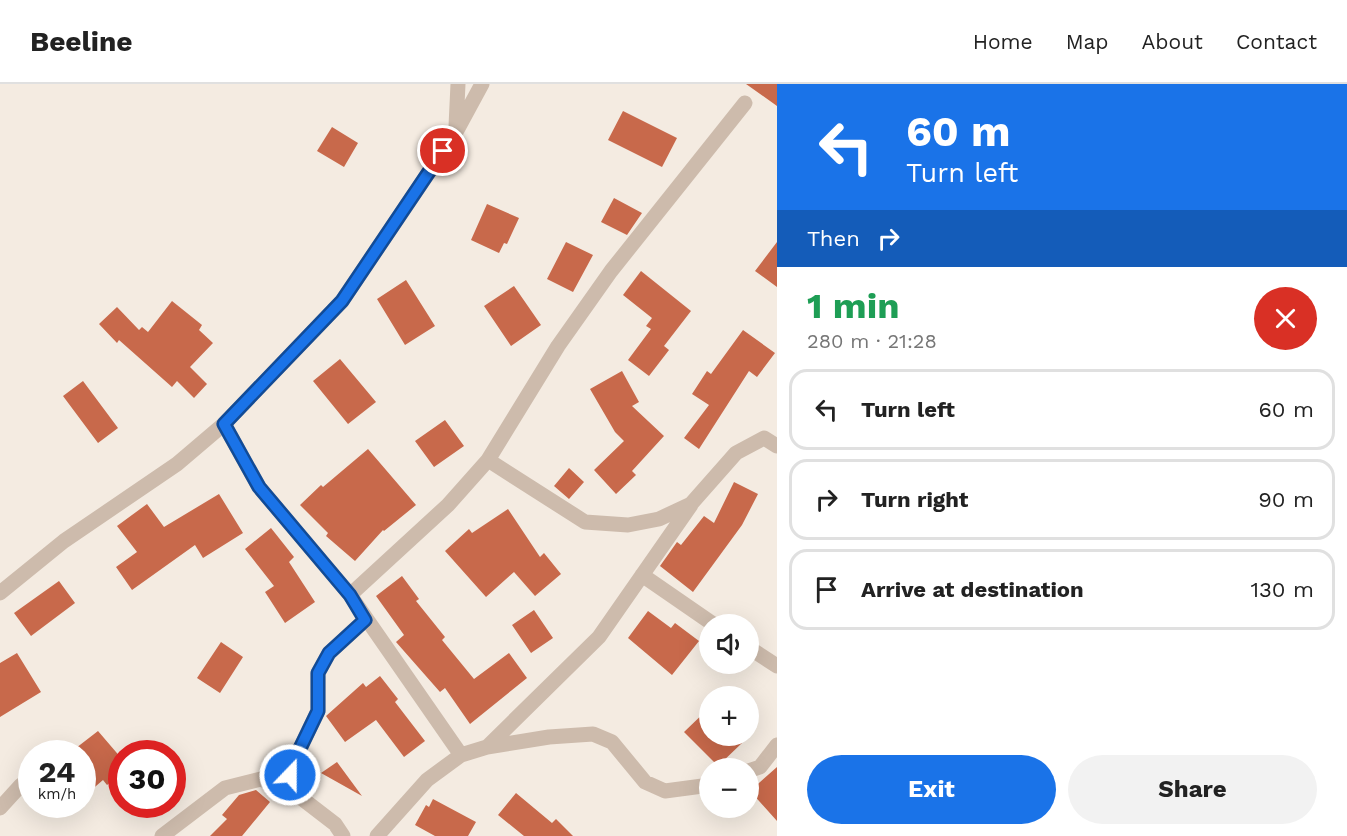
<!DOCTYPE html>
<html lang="en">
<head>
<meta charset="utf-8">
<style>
  :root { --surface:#fff; --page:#f2f2f2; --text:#222; --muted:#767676; --line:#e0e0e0; --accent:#1a73e8 }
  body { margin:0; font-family:"Work Sans",sans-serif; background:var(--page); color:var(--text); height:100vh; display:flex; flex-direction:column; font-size:22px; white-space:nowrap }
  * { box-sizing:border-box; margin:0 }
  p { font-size:20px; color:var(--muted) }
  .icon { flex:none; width:33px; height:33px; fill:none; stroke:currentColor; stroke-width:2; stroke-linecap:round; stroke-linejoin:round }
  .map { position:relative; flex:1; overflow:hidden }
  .panel { display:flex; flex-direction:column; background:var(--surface); width:570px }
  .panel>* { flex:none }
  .guide { background:#1a73e8; color:#fff; overflow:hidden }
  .fabs { position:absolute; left:699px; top:530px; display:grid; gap:12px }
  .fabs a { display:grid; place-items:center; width:60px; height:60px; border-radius:50%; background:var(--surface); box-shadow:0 6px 24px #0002; font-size:30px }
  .speed { position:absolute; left:18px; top:656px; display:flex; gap:12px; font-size:30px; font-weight:700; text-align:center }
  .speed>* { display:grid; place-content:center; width:78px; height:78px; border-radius:50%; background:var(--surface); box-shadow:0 6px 24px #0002; line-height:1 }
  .speed small { font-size:15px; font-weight:400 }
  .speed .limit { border:9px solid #d22; background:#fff; color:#111 }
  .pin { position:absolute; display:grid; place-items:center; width:51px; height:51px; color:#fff; margin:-26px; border:3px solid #fff; border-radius:50%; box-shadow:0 2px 6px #0007 }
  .me { position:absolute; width:66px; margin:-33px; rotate:22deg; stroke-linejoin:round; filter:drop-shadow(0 0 4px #0008) }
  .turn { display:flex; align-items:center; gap:21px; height:126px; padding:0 30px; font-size:27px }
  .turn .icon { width:78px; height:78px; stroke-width:2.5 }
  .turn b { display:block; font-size:42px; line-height:51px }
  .then { display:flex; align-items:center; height:57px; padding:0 30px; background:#0003; gap:12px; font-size:22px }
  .round { display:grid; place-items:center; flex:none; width:63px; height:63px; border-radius:32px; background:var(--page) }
  .headline { display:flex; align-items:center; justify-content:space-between; height:102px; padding:0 30px }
  h1 { font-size:36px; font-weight:700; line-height:45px; color:#1e9e55 }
  .cta { display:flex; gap:12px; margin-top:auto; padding:12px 30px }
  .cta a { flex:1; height:69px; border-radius:36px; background:var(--accent); color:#fff; font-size:24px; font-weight:700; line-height:69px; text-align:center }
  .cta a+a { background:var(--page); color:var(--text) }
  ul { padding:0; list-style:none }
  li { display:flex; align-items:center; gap:18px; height:81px; margin:0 12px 9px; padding:0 18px; border:3px solid var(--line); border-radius:18px }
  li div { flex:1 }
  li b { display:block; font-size:22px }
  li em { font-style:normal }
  header { display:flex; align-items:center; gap:36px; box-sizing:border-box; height:84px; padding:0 30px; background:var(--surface); border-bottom:2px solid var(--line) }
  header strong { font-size:28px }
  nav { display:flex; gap:33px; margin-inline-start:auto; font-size:21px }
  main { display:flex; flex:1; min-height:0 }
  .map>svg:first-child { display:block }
</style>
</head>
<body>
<header>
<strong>Beeline</strong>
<nav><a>Home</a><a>Map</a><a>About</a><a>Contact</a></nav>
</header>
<main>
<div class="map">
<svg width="777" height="752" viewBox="0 0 777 752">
  <rect width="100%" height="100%" fill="#f4ebe1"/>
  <path fill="#c8694b" d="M 746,0 L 777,0 L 777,22 Z
    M 623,27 L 677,54 L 662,83 L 608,56 Z
    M 332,43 L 358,59 L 344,83 L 317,67 Z
    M 614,114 L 642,129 L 627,151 L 601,138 Z
    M 487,120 L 519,134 L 507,160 L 504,159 L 499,169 L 471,156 Z
    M 566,158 L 593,171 L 573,208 L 547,195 Z
    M 777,158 L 777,203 L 755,187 Z
    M 641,187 L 691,227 L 664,262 L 669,266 L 649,292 L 628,276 L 651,245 L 646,242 L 652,234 L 623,211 Z
    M 406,196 L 435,242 L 405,261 L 377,215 Z
    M 514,202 L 541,241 L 511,262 L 484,222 Z
    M 172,217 L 202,241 L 199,246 L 213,259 L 190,283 L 207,300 L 194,314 L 177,297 L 172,303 L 119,256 L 117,259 L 99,240 L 117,223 L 139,246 L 142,243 L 148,248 Z
    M 743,246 L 775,269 L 757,293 L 749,287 L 699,365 L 684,354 L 709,321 L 692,310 L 707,287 L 711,290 Z
    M 340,275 L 376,318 L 348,340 L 313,297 Z
    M 622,287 L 639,318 L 632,322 L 664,352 L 632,387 L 636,391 L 616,410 L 594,386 L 624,357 L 615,348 L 590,305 Z
    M 83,297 L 118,344 L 98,359 L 63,312 Z
    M 445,336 L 464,362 L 434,383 L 415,357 Z
    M 368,365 L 416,421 L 384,447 L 383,446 L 355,477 L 326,452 L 328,449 L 300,421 L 321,401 L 323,403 Z
    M 569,384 L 584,398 L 569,415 L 554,402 Z
    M 734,398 L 758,410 L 742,441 L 693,508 L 660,482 L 677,458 L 681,461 L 704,432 L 714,439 Z
    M 219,410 L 243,449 L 203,474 L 195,461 L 132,506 L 116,483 L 137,468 L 117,442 L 147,420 L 164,443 Z
    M 508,425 L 540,473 L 544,469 L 561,490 L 535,512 L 514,488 L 486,513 L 445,467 L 469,445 L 472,449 Z
    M 271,444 L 294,473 L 289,478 L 315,518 L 285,539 L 265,508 L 274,502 L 245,465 Z
    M 402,492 L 419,515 L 416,517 L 445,553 L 442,556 L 474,595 L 509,569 L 527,594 L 470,640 L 445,604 L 440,608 L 396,558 L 404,551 L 376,512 Z
    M 59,497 L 75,519 L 31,552 L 14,529 Z
    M 534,526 L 553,554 L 531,569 L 512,541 Z
    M 648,527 L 671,544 L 675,539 L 699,557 L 672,591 L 628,554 Z
    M 221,558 L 243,573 L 220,609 L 197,594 Z
    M 17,569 L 41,608 L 0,633 L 0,579 Z
    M 380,592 L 398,615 L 395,618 L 425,657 L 404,673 L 376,636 L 345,658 L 326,632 L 363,599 L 366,603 Z
    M 710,623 L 710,651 L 735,651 L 742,659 L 718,682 L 684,648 Z
    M 98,647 L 122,675 L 122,689 L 107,701 L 103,696 L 82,714 L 82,669 L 76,664 Z
    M 337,678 L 362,712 L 321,689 Z
    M 777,683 L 777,737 L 750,707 Z
    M 256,706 L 270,718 L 242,752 L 210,752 L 227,735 L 222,731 L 239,711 Z
    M 516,709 L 552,739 L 556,735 L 573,752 L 524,752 L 498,731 Z
    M 433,715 L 476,738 L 468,752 L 435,752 L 415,741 L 426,721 L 429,723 Z"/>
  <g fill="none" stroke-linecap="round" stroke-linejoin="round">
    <path stroke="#cdbbac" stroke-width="15" d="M 456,42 L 458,0
      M 224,340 L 259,403 L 350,511
      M 488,376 L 585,438 L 628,441 L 659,435 L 691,420 L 736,369 L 764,354 L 777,362
      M 642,491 L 713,540
      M 0,509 L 64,457 L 177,380 L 224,340 L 342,217 L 456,48 L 482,0
      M 748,563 L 777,582
      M 487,663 L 599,553 L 691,421
      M 461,671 L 350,511 L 448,421 L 488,376 L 558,262 L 611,187 L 745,19
      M 748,687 L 760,683 L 777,661
      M 296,710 L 290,691 L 293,679 L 318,627 L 318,589 L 329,569 L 365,536
      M 0,724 L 21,701
      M 162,752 L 225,704 L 261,695 L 296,710 L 335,740 L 343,752
      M 377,752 L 427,696 L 461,671 L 487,663 L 549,653 L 593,650 L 612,658 L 645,698 L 665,707 L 710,701"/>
  </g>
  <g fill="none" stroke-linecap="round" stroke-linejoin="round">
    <g stroke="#114b97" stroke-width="15">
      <path id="route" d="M 290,691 L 293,679 L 318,627 L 318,589 L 329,569 L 365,536 L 350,511 L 259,403 L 224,340 L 342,217 L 443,67"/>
    </g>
    <use href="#route" stroke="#1a73e8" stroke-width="10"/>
  </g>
</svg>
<div class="fabs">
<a><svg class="icon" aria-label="sound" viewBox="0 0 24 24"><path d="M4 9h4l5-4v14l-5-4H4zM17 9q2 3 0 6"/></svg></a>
<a>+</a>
<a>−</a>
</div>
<div class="speed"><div>24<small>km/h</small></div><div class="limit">30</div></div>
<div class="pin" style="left:443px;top:67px;background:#d93025"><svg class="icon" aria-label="arrive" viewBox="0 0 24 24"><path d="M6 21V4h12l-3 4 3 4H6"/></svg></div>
<svg class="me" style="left:290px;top:691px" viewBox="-20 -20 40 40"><circle r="17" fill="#1a73e8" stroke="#fff" stroke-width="3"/><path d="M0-11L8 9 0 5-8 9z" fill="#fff"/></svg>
</div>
<section class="panel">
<div class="guide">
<div class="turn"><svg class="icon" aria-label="left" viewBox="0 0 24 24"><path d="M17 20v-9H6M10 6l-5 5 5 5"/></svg><div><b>60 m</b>Turn left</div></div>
<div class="then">Then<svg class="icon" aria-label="right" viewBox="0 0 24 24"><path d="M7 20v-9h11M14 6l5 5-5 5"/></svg></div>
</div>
<div class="headline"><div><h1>1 min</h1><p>280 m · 21:28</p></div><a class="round" style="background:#d93025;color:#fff"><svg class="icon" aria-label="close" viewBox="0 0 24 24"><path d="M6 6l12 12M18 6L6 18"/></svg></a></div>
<ul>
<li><svg class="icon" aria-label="left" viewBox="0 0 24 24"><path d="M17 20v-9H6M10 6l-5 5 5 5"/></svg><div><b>Turn left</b></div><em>60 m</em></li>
<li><svg class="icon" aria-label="right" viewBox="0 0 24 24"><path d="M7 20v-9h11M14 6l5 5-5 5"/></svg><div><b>Turn right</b></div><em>90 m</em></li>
<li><svg class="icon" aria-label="arrive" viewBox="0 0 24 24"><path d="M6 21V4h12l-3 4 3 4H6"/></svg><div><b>Arrive at destination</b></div><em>130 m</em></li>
</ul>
<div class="cta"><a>Exit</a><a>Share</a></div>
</section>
</main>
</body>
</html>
